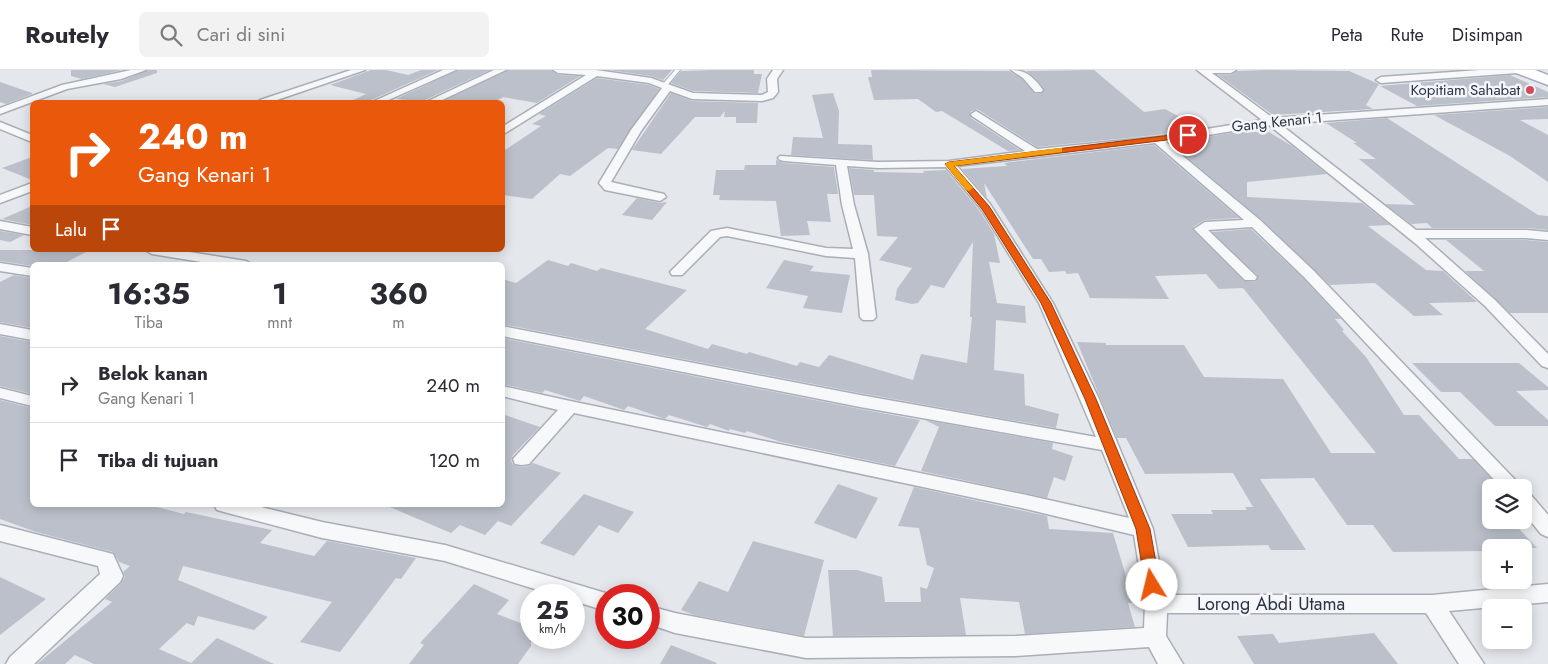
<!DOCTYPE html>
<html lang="id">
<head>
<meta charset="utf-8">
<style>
  :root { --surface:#fff; --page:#f2f2f3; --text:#2b2b33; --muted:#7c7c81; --line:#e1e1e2 }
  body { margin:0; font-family:Jost,sans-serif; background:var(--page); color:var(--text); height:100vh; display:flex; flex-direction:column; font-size:19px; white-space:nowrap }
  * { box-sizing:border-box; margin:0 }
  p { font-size:16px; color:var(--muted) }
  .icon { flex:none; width:28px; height:28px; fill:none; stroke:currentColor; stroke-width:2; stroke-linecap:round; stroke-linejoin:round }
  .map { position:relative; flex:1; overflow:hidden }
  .panel { position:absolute; left:30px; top:192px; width:475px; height:245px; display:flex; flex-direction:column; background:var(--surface); border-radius:8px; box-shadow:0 2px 12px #0003 }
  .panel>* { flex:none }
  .banner { position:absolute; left:30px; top:30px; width:475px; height:152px; border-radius:8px; box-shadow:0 2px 12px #0003; background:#ea580c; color:#fff; overflow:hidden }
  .fabs { position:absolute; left:1482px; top:409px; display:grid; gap:10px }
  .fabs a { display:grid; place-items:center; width:50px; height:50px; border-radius:8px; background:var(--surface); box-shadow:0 2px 12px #0003; font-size:25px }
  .speed { position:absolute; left:520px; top:514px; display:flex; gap:10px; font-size:25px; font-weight:700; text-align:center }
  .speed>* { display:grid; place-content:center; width:65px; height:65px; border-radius:50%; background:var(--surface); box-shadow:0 2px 12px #0003; line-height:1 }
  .speed small { font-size:12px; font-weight:400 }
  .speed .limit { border:8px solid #d22; background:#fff; color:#111 }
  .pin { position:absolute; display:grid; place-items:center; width:42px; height:42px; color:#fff; margin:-21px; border:2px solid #fff; border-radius:50%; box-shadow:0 1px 5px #0007 }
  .me { position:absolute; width:55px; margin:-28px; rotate:351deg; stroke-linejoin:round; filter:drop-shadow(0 0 4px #0008) }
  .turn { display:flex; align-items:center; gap:18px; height:105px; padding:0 25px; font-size:22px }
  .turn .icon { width:65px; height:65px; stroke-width:2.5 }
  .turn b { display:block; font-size:35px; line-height:42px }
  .then { display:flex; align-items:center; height:48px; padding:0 25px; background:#0003; gap:10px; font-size:19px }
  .eta { display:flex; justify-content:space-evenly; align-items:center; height:85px; text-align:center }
  .eta b { font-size:30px; font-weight:700; line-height:35px }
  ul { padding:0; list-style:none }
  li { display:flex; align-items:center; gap:15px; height:75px; padding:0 25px; border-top:1px solid var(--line) }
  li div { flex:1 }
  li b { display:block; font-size:19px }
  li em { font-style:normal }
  header { display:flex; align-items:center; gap:30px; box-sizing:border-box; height:70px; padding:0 25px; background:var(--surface); border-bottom:1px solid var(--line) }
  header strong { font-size:24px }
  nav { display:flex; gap:28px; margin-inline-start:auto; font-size:18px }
  .search { width:350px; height:45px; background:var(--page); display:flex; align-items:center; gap:12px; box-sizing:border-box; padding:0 18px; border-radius:8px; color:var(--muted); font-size:19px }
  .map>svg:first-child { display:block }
</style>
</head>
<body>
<header>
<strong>Routely</strong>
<div class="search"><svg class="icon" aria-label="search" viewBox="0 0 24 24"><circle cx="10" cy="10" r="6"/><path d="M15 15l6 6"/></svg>Cari di sini</div>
<nav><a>Peta</a><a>Rute</a><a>Disimpan</a></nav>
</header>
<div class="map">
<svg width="1548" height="594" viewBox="0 0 1548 594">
  <rect width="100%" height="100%" fill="#e4e7ec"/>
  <path fill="#bbc0ca" d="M 71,0 L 122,0 L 82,9 L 71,6 Z
    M 148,0 L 157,0 L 157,3 L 115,17 L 103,14 L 122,11 Z
    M 371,0 L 386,0 L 408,5 L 421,0 L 438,0 L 371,30 L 370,32 L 349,32 L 366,24 L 330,15 Z
    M 458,0 L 490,0 L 425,30 L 424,32 L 396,29 Z
    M 508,0 L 551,0 L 558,5 L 580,6 L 537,33 L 503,27 L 494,32 L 441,32 Z
    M 609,0 L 672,0 L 663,10 L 651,6 Z
    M 713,0 L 754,0 L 754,4 L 762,4 L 758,23 L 693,21 L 671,13 L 681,1 Z
    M 871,0 L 1009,1 L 1022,9 L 1035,24 L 1042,23 L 1044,19 L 1034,7 L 1026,1 L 1094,0 L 1144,42 L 1165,39 L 1200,58 L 1157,65 L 1037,77 L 977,39 L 970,42 L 971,48 L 1020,80 L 1008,81 L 942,41 L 936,42 L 918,29 L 874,30 L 868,7 L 872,7 Z
    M 1266,0 L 1349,1 L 1379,14 L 1366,35 L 1373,39 L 1273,45 L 1218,5 L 1231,5 L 1237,1 Z
    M 1510,5 L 1548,22 L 1548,27 L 1417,36 L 1380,16 Z
    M 597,8 L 649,15 L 659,19 L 618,79 L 608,78 L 570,106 L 560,104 L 532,129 L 502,125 L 502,82 L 541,56 L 532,54 L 546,46 L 539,44 Z
    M 0,12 L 32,23 L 32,24 L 6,34 L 0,32 Z
    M 671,23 L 692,31 L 758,33 L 757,53 L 736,53 L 736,47 L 724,47 L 725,41 L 720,47 L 695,47 L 661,84 L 632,80 Z
    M 833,23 L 839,41 L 838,74 L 872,75 L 873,90 L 791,85 L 793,67 L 823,68 L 812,25 Z
    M 1548,37 L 1548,49 L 1520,50 L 1548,65 L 1548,112 L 1510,86 L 1434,45 Z
    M 1387,48 L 1538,145 L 1548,146 L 1548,160 L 1526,158 L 1432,158 L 1427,153 L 1411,154 L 1385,134 L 1415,135 L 1359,89 L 1376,89 L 1353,73 L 1357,73 L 1326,53 Z
    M 1262,58 L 1292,76 L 1327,104 L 1247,112 L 1247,127 L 1362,133 L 1390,155 L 1368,156 L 1426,200 L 1443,201 L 1477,232 L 1429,233 L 1443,245 L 1414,246 L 1375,213 L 1330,215 L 1261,149 L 1170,73 Z
    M 1154,75 L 1239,148 L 1205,150 L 1193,157 L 1193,160 L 1244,211 L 1255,212 L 1258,206 L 1212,162 L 1251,159 L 1303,208 L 1341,249 L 1335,249 L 1344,260 L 1342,261 L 1366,287 L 1404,345 L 1419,345 L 1459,389 L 1473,389 L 1499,417 L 1491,418 L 1491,450 L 1511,450 L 1537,478 L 1491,478 L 1487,479 L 1489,481 L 1393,482 L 1373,455 L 1347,455 L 1314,408 L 1260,409 L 1306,480 L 1271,480 L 1268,475 L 1188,477 L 1171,444 L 1213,444 L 1211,440 L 1247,440 L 1245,437 L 1253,437 L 1233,403 L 1145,404 L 1126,368 L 1117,368 L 1077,272 L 1106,273 L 1106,275 L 1184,275 L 1204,307 L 1283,309 L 1331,383 L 1376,383 L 1243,218 L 1219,219 L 1206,204 L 1155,206 L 1169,229 L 1090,228 L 1078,203 L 1067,204 L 1065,201 L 1049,202 L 1041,189 L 1033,189 L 984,113 L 987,128 L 962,99 L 1007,96 L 1004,93 Z
    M 32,87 L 32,110 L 2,98 Z
    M 776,90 L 784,93 L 834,97 L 838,124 L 827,124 L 831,152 L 807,151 L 810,165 L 781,166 L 776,131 L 719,130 L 720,125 L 713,125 L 716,100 L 744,100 L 745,95 L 776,95 Z
    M 849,98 L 874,100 L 874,102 L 924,103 L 923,101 L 946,100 L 979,140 L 994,164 L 1000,193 L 989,192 L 997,233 L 1025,236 L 1026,253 L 996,250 L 994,300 L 1024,304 L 1025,335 L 1059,344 L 1056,358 L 860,323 L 502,254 L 502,209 L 516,213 L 548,190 L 568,196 L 571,193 L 597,201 L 601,198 L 687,220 L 645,259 L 708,279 L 712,274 L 747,284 L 749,282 L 797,296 L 800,292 L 819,297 L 829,285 L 913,310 L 921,284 L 967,293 L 972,247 L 970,247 L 973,172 L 944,218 L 931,215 L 918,233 L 912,234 L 895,230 L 897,219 L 912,198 L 879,190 L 898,167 L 877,166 L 874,125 L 854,125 Z
    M 637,128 L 660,133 L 667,132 L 652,150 L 622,145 Z
    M 32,136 L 32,155 L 2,149 Z
    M 0,161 L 24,165 L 10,172 L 0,170 Z
    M 1446,170 L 1526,170 L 1548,172 L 1548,243 L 1510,243 L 1465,201 L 1484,201 Z
    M 0,180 L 90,180 L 61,195 L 32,196 L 0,191 Z
    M 784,190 L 814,196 L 810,201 L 850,205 L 842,243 L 803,238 L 808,226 L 766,218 Z
    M 14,205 L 32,208 L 32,258 L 0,252 L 0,212 Z
    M 0,266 L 32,272 L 32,324 L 0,316 Z
    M 502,268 L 860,339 L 920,350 L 895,396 L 781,372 L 747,361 L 745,363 L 730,359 L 729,361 L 710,354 L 707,357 L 669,345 L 665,349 L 628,336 L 624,340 L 584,326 L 580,331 L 545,320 L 542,323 L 502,314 Z
    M 1412,293 L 1519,293 L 1548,317 L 1548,320 L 1516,321 L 1548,350 L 1548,356 L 1495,356 L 1460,322 L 1441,322 Z
    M 0,330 L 32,338 L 32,435 L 149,435 L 184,444 L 186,442 L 272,460 L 260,473 L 314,486 L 327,471 L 416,488 L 401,509 L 396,508 L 340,582 L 300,572 L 332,532 L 183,496 L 178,510 L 268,547 L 254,560 L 198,546 L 194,556 L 187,553 L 159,579 L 191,593 L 217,568 L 274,594 L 94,594 L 75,585 L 65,594 L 37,594 L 112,532 L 105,529 L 121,513 L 125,507 L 123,502 L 130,496 L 119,492 L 113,482 L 36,462 L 0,449 Z
    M 502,344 L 540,357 L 513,385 L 511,390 L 513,395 L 522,397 L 529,396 L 533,393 L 561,403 L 511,456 L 498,451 L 485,465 L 460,455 L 451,463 L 385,435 L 502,435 Z
    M 925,350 L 1053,373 L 1052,379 L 1073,386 L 1065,411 L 1054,407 L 1047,428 L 921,401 L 939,357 Z
    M 838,414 L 878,428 L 856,469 L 814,453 Z
    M 914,417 L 1047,446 L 1049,459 L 1113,463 L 1134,533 L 1128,533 L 1135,557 L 1025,564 L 1019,532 L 960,528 L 966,565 L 833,566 L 828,500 L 857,500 L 882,507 L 885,532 L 921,532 L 920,517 L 927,519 L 934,498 L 927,495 L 919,458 L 898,456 Z
    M 584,424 L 634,442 L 618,463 L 599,455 L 574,486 L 540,473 Z
    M 753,471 L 824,490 L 804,566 L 694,545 L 681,540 L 699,511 L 728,522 Z
    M 0,507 L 46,529 L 0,565 Z
    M 474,514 L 509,530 L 497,544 L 531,557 L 531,576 L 518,594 L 409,594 L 424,575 L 420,573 Z
    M 1374,563 L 1398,594 L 1254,594 L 1237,566 L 1273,564 L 1279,573 Z
    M 671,575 L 717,593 L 716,594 L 660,594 Z"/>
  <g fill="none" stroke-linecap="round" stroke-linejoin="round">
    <g stroke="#a9aeb7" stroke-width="2">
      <path id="lane" d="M 675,0 L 680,0 L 666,17 L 662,17 L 662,15 Z"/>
    </g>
    <g stroke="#a9aeb7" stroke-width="3">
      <path id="street" d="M 131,0 L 146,0 L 121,9 L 67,19 L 0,44 L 0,38 L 62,15 Z
        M 351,0 L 365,0 L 271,32 L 258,32 L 260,30 Z
        M 443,0 L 456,0 L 384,32 L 372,32 Z
        M 494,0 L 506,0 L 438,32 L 426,32 Z
        M 553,0 L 596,0 L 651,8 L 693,23 L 762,25 L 768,22 L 767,9 L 773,0 L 783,0 L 777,9 L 778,22 L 773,28 L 762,31 L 692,29 L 670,21 L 641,61 L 611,112 L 664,124 L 666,127 L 660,131 L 605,120 L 599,113 L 631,60 L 662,18 L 649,13 L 597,6 L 502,65 L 502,57 L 586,5 L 558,3 Z
        M 1011,0 C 1027,0 1034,8 1043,20 L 1041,22 L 1035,22 L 1023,8 Z
        M 1197,0 L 1236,0 L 1231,3 L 1212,3 L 1273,48 L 1548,29 L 1548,35 L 1280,54 L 1416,160 L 1526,160 L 1548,162 L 1548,170 L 1526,168 L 1425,168 L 1495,230 L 1548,284 L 1548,298 L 1542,296 L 1485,236 L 1416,174 L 1269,55 L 1166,72 L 1260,150 L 1314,201 L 1523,418 L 1502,418 L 1304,207 L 1252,157 L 1208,160 L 1257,207 L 1255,210 L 1245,210 L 1194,159 L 1205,152 L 1244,150 L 1155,73 L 957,96 L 990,134 L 1053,233 L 1099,329 L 1153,459 L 1165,525 L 1432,525 L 1548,514 L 1548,532 L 1449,541 L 1484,594 L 1459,594 L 1426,543 L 1167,543 L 1166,566 L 1183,594 L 1158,594 L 1149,577 L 1016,586 L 806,588 L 675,563 L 649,554 L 649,536 L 675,543 L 806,568 L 1016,566 L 1144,558 L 1145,534 L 1134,465 L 1022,438 L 574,343 L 529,394 L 522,395 L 515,394 L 513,389 L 558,340 L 502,326 L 502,316 L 570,331 L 1022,424 L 1129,448 L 1102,380 L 860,337 L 502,266 L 502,256 L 860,325 L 1096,367 L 1039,233 L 981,139 L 946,97 L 878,98 L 847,96 L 854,135 L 868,184 L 876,247 L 873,250 L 863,250 L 860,247 L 855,188 L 826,186 L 727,166 L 720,167 L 682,205 L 672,205 L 670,202 L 711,161 L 727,158 L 826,178 L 853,179 L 842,135 L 836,95 L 784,91 L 780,90 L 778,88 L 780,86 L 878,92 L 949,91 L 1025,81 L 972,46 L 971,44 L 976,41 L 1037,79 L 1157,67 L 1262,50 Z
        M 1480,0 L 1522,0 L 1517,3 L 1381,13 L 1376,10 L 1381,7 Z
        M 0,52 L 32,65 L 32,72 L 0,59 Z
        M 32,113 L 32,121 L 0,133 L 0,125 Z
        M 0,151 L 32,157 L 32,165 L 0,159 Z
        M 145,180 L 177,180 L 246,191 L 253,195 L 220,195 L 152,184 Z
        M 0,193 L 32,198 L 32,206 L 0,201 Z
        M 0,254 L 32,260 L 32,270 L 0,264 Z
        M 0,318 L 32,326 L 32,336 L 0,328 Z
        M 1524,423 L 1531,425 L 1548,445 L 1548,467 L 1541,464 L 1524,443 Z
        M 214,435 L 253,435 L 322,452 L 445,475 L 612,525 L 606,525 L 606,541 L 574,531 L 574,525 L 554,525 L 445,491 L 322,468 L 224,442 L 217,440 Z
        M 0,455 L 113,484 L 123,506 L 120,512 L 34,594 L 6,594 L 10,587 L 100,504 L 98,496 L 0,471 Z"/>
    </g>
    <g stroke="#a3abb8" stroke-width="3">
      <path id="primary" d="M 1514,0 L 1535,0 L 1548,5 L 1548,15 L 1516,3 Z"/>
    </g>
    <use href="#lane" fill="#f7f8fa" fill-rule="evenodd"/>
    <use href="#street" fill="#f7f8fa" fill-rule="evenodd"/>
    <use href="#primary" fill="#fff" fill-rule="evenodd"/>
  </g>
  <path fill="#ea580c" stroke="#983908" d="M 1188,63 L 1191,64 L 1191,67 L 954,96 L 989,136 L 1051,233 L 1096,329 L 1150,459 L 1160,515 L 1158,520 L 1152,522 L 1147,520 L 1145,515 L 1136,459 L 1085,329 L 1041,233 L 982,139 L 945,94 L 949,92 Z"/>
  <path fill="#f59e0b" d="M 1059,78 L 1062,78 L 1062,82 L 954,96 L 973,118 L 969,121 L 966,120 L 945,94 L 949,92 Z"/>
  <circle fill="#d1495b" stroke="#f4f6f9" stroke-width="2" cx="1530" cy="20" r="5"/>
  <g text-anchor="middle" stroke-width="5" stroke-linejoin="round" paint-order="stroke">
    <g font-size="15" fill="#2b3445" stroke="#f4f6f9" text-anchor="end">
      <text x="1520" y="25">Kopitiam Sahabat</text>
    </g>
    <g font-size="15" fill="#2b3445" stroke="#f4f6f9">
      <text transform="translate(1277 52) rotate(-6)" y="5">Gang Kenari 1</text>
    </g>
    <g font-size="18" fill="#2b3445" stroke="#f4f6f9">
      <text x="1271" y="540">Lorong Abdi Utama</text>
    </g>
  </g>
</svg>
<div class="fabs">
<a><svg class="icon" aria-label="layers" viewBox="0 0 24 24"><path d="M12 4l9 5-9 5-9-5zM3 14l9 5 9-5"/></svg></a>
<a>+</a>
<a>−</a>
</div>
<div class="speed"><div>25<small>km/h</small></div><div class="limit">30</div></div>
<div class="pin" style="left:1188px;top:65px;background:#d93025"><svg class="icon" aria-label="arrive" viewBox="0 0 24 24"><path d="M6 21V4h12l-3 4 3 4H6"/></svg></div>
<svg class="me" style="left:1152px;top:515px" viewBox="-20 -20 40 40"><circle r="19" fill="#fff"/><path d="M0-13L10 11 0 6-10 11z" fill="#ea580c"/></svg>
<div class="banner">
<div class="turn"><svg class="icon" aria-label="right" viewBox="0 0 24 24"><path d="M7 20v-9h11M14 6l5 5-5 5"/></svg><div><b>240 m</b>Gang Kenari 1</div></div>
<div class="then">Lalu<svg class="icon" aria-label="arrive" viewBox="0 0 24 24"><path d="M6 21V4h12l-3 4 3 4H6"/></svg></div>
</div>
<section class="panel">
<div class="eta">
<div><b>16:35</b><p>Tiba</p></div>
<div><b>1</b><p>mnt</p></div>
<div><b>360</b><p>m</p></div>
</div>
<ul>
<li><svg class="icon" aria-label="right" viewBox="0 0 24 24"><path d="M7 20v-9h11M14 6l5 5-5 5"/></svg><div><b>Belok kanan</b><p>Gang Kenari 1</p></div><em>240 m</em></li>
<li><svg class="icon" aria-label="arrive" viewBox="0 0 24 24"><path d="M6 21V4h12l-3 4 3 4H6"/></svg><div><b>Tiba di tujuan</b></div><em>120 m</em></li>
</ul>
</section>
</div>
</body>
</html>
